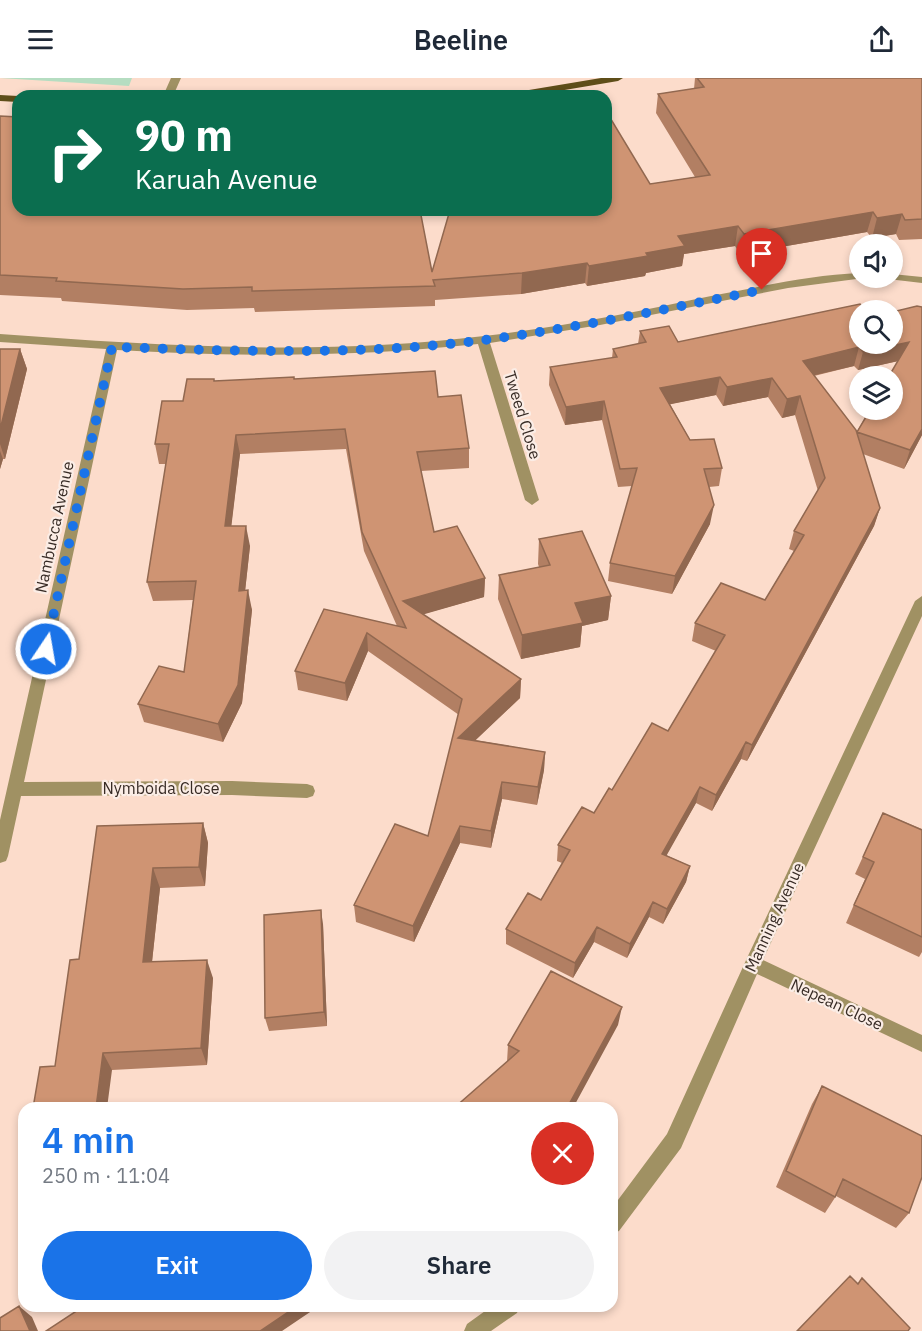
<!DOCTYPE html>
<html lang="en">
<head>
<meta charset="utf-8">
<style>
  :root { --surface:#fff; --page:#f2f2f3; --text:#1f2937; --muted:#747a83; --accent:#1a73e8 }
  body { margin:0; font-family:"IBM Plex Sans",sans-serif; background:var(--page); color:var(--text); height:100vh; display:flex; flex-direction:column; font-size:22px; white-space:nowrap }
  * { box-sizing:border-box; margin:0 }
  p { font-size:20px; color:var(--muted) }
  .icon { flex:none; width:33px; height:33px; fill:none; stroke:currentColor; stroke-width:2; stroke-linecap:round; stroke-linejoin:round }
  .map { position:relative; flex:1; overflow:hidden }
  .sheet { position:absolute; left:18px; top:1024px; width:600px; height:210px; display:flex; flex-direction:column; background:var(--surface); border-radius:18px; box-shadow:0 3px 9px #0003 }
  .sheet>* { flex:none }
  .top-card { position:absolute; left:12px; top:12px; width:600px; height:126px; border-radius:18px; box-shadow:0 3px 9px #0003; background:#0b6e4f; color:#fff; overflow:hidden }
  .tools { position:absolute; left:849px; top:156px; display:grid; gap:12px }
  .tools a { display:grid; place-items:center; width:54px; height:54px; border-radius:50%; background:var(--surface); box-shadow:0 3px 9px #0003; font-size:30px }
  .pin { position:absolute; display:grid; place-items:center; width:51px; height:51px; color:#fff; margin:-62px -26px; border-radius:50% 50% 50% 0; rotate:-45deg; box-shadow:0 0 6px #0007 }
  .pin .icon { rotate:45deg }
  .me { position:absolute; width:66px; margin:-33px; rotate:12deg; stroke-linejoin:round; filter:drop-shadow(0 0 4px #0008) }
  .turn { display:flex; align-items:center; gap:21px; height:126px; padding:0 24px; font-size:27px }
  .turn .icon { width:78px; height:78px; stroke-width:2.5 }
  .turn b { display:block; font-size:42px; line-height:51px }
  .round { display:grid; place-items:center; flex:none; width:63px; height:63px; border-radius:32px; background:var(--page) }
  .head { display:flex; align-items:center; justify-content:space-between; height:102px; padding:0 24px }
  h1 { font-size:36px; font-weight:600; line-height:45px; color:var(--accent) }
  .cta { display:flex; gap:12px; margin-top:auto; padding:12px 24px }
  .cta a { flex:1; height:69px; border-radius:36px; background:var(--accent); color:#fff; font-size:24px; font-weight:600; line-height:69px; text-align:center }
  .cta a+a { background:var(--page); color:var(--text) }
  header { display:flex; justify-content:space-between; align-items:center; height:78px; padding:0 24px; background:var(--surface); font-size:27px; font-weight:600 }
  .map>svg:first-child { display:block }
</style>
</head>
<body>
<header><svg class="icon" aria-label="menu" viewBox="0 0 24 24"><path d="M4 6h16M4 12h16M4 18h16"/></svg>Beeline<svg class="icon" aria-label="share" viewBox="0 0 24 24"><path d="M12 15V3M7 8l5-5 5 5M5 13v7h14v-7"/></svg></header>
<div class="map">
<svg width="922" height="1253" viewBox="0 0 922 1253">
  <rect width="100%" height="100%" fill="#fcdccb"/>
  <path fill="#b5ddc1" d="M 0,0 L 132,0 L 129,8 Z"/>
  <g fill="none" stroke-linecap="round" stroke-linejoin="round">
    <path fill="#a09163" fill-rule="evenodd" d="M 171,0 L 181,0 L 173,18 L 163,18 Z
      M 860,195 L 860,200 L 864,200 L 788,210 L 600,247 L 490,265 L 539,422 L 532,427 L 525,422 L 478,266 C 358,279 238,279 117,272 L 24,704 L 232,703 L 307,706 L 313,708 L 315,713 L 313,718 L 307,720 L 232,717 L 21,718 L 8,778 L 6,783 L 0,785 L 0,742 L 106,271 L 0,264 L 0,256 C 161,268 323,278 484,258 C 562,249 640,233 716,217 C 764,208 811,197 860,195 Z
      M 892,196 L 922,199 L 922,205 L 888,201 L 887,200 L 892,200 Z
      M 922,518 L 922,538 L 763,882 L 922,957 L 922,974 L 757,896 L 681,1070 L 619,1153 L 612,1156 L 612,1130 L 667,1056 L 747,880 L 915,523 Z
      M 492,1228 L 520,1228 L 517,1235 L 491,1253 L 464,1253 L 467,1246 Z"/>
    <path fill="#5e4e19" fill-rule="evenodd" d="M 601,0 L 623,0 L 618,3 L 529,18 L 506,18 L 511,15 Z
      M 0,17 L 18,18 L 18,24 L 0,23 Z"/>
  </g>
  <path fill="#b27f63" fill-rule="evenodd" d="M 695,0 L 922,0 L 922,161 L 899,162 L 896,156 L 872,160 L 867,154 L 740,176 L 735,168 L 684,176 L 682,188 L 646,195 L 645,198 L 587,208 L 585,205 L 521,216 L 435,222 L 435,228 L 255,234 L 254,230 L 187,232 L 62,223 L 61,220 L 0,217 L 0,38 L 432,194 L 650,106 L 695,99 L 656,35 L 658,16 L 694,11 Z
    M 922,229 L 922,357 L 904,391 L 863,376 L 880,430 L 874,448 L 747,683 L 741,681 L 712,733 L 696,725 L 666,777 L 690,788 L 686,804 L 663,846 L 649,839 L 627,880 L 594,864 L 573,900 L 506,866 L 506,851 L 541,822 L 562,785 L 557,783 L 558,767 L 594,735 L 612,712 L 668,653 L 716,573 L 692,563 L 695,545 L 765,522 L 794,473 L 789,471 L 794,453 L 818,413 L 795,337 L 782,340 L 768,319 L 723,328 L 716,317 L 670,326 L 690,362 L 722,390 L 719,408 L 709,409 L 710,446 L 672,516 L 608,503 L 610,485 L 632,408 L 618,409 L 602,342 L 565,347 L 549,307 L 550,289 L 612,280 L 613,271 L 638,266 L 640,253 L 678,264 L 860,266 ZM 898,283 L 856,355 L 814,298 L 854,288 L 858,292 Z
    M 0,271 L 20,271 L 27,291 L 5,381 L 3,381 L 0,391 Z
    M 294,301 L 438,319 L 469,370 L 469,390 L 421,393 L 434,454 L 485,500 L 484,519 L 423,536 L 521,601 L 520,620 L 475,662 L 545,674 L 544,692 L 537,727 L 502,721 L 491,770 L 460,765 L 414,864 L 356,844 L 354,827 L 428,758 L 459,637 L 368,573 L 347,623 L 298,612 L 295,593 L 324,531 L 397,548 L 364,473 L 346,371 L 240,376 L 231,448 L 250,468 L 245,513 L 252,532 L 242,625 L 223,664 L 144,644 L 138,626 L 184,594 L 193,522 L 153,523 L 147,504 L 166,386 L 159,386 L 155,366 L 183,323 L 215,303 Z
    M 539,461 L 611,518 L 608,542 L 582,548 L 580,569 L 521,581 L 498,521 L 499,497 L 539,489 L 538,486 Z
    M 883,735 L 922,751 L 922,874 L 919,879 L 846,845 L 865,801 L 855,796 Z
    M 203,745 L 208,765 L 205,808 L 160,810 L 152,884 L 213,900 L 207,987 L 112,992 L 55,988 L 79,881 L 97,748 Z
    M 323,846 L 327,948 L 269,953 L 265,940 Z
    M 618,947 L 507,984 L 508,967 Z
    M 822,1008 L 909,1135 L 896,1150 L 836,1118 L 825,1135 L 776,1109 L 812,1026 Z"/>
  <path fill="#916850" d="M 873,134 L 867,154 L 740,176 L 744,156 Z
    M 902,136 L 896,156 L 872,160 L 877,140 Z
    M 738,148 L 735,168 L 684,176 L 682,188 L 646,195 L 645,198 L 587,208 L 589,188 L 646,175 L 678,158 Z
    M 587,185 L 585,205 L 521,216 L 522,195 Z
    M 909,264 L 903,282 L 858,292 L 863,274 Z
    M 859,269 L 854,288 L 798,301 L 803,283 Z
    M 20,271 L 27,291 L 5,381 L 0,366 L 0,352 Z
    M 720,299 L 716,317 L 657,329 L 660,310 Z
    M 772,300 L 768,319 L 723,328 L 727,309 Z
    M 800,318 L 795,337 L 782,340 L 787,321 Z
    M 604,323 L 602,342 L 565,347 L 566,329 Z
    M 922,351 L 922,357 L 904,391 L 910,372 Z
    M 236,357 L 240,376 L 229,468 L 225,448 Z
    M 0,373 L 3,381 L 0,391 Z
    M 714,427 L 710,446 L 672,516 L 675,498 Z
    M 880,430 L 874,448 L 747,683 L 752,667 Z
    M 246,448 L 250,468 L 243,532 L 239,513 Z
    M 485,500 L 484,519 L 404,542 L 403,523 Z
    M 248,512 L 252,532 L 242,625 L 223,664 L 218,646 Z
    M 611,518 L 608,542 L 582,548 L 580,569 L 521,581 L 522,557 L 575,525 Z
    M 367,555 L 368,573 L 347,623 L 345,605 Z
    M 521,601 L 520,620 L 459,678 L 458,660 Z
    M 746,664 L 741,681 L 712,733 L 716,717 Z
    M 545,674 L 544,692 L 537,727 L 538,709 Z
    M 502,704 L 502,721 L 491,770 L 491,753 Z
    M 700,709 L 696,725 L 659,791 L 662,776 Z
    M 203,745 L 208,765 L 205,808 L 199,789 Z
    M 460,748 L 460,765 L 414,864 L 413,848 Z
    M 690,788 L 686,804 L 663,846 L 667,831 Z
    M 153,790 L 160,810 L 150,902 L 143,884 Z
    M 653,824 L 649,839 L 627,880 L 630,866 Z
    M 321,832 L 323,846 L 327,948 L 324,934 Z
    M 597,849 L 594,864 L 573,900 L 575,885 Z
    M 207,882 L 213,900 L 207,987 L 201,970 Z
    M 622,929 L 618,947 L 573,1030 L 567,1030 Z
    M 103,975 L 112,992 L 107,1030 L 96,1030 Z
    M 19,1228 L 32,1239 L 38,1253 L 30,1253 Z
    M 297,1228 L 319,1228 L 282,1253 L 260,1253 Z"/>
  <path fill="#cf9473" stroke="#916850" stroke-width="1.5" d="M 697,0 L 922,0 L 922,141 L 905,142 L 902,136 L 877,140 L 873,134 L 744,156 L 738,148 L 678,158 L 685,168 L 646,175 L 648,178 L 589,188 L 587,185 L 522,195 L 433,202 L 435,208 L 252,213 L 252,209 L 183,211 L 56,203 L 57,200 L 0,197 L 0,38 L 18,39 L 18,132 L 420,132 L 432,194 L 450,132 L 606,132 L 606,33 L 650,106 L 710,97 L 658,16 L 704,9 Z
    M 860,226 L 865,232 L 860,232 L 860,266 L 892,266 L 892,234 L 917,228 L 922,229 L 922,351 L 910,372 L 857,354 L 870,332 L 892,332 L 892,298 L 889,298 L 909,264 L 863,274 L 859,269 L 803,283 L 856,352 L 880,430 L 752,667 L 746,664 L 716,717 L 700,709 L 662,776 L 690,788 L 667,831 L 653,824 L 630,866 L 597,849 L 575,885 L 506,851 L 528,815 L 541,822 L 570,772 L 558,767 L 582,729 L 594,735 L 609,710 L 612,712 L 652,645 L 668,653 L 725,557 L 695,545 L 721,505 L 765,522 L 804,457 L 794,453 L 825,400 L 800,318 L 787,321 L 772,300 L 727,309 L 720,299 L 660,310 L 690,362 L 714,361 L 722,390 L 704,391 L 714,427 L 675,498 L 610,485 L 637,390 L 620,391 L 604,323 L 566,329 L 550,289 L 617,279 L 613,271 L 646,264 L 640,253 L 669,248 L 678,264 Z
    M 0,271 L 20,271 L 0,352 Z
    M 435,293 L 438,319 L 461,317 L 469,370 L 417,374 L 434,454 L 457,448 L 485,500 L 403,523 L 521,601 L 458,660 L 545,674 L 538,709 L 502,704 L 491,753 L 460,748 L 413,848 L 354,827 L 395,746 L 428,758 L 462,621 L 367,555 L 345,605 L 295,593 L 324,531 L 406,550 L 362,454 L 345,351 L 236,357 L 225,448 L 246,448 L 239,513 L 248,512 L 238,607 L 218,646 L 138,626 L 159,588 L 184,594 L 196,503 L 147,504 L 169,366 L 155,366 L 162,323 L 183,323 L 187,301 L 214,301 L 214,303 L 294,299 L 294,301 Z
    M 582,453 L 611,518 L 575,525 L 583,545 L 522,557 L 499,497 L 550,487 L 539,461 Z
    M 883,735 L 922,752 L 922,859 L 854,827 L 874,784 L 863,779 Z
    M 203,745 L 199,789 L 153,790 L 143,884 L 207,882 L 201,970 L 103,975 L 96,1030 L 33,1030 L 40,989 L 55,988 L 70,882 L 79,881 L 97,748 Z
    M 321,832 L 324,934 L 265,940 L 264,837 Z
    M 551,893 L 622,929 L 567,1030 L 454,1030 L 519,973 L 508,967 Z
    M 822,1008 L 922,1058 L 922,1099 L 909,1135 L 843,1101 L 835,1119 L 786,1093 Z
    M 24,1089 L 24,1109 L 21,1109 Z
    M 850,1198 L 858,1206 L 862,1200 L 910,1250 L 908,1253 L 797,1253 Z
    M 19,1228 L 30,1253 L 0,1253 L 0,1240 Z
    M 84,1228 L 297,1228 L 260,1253 L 46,1253 Z"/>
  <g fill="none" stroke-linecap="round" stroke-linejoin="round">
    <path stroke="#1a73e8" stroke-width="10" stroke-dasharray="0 18" d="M 46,571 L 112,269 C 235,273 362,278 484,262 C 578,250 670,230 762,212"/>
  </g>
  <g text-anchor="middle" stroke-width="4.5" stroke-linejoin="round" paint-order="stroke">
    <g font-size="16" fill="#372b25" stroke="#fbede6">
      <text transform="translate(523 337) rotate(73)" y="6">Tweed Close</text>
      <text transform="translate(54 449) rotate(-78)" y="6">Nambucca Avenue</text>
      <text x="161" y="716">Nymboida Close</text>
      <text transform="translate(774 839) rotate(-65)" y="6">Manning Avenue</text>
      <text transform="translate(837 926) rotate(25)" y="6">Nepean Close</text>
    </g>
  </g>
</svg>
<div class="tools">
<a><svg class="icon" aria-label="sound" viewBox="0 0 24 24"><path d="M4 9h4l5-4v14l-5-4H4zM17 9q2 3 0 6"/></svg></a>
<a><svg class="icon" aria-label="search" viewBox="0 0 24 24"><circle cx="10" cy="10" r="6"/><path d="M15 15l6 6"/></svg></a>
<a><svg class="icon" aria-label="layers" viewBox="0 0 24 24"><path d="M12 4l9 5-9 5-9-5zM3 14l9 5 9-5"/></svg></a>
</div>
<div class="pin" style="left:762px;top:212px;background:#d93025"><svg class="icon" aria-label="arrive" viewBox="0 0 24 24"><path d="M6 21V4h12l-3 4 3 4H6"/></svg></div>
<svg class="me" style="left:46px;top:571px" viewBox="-20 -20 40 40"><circle r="17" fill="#1a73e8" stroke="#fff" stroke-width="3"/><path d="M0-11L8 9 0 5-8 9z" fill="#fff"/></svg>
<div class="top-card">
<div class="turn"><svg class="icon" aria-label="right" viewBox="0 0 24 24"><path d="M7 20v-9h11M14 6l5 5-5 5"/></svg><div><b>90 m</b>Karuah Avenue</div></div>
</div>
<section class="sheet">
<div class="head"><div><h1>4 min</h1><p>250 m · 11:04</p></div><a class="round" style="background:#d93025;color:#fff"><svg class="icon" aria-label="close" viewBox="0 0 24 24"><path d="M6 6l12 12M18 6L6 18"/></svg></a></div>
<div class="cta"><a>Exit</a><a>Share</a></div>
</section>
</div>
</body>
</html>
